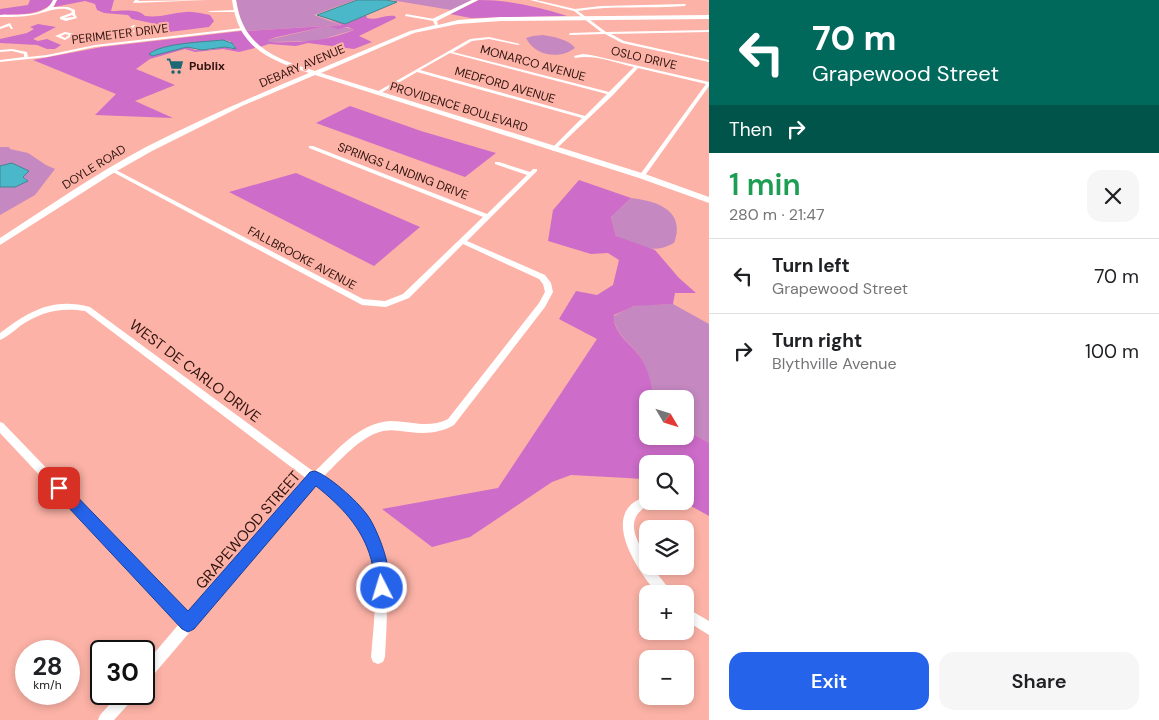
<!DOCTYPE html>
<html lang="en">
<head>
<meta charset="utf-8">
<style>
  :root { --surface:#fff; --page:#f6f6f6; --text:#202124; --muted:#757577; --line:#e0e0e0; --accent:#2563eb }
  body { margin:0; font-family:"DM Sans",sans-serif; background:var(--page); color:var(--text); height:100vh; display:flex; flex-direction:column; font-size:19px; white-space:nowrap }
  * { box-sizing:border-box; margin:0 }
  p { font-size:16px; color:var(--muted) }
  .icon { flex:none; width:28px; height:28px; fill:none; stroke:currentColor; stroke-width:2; stroke-linecap:round; stroke-linejoin:round }
  .map { position:relative; flex:1; overflow:hidden }
  .side { display:flex; flex-direction:column; background:var(--surface); width:450px }
  .side>* { flex:none }
  .top-card { background:#00695c; color:#fff; overflow:hidden }
  .needle { width:32px; rotate:128deg }
  .tools { position:absolute; left:639px; top:390px; display:grid; gap:10px }
  .tools a { display:grid; place-items:center; width:55px; height:55px; border-radius:10px; background:var(--surface); box-shadow:0 2px 8px #0003; font-size:25px }
  .speed { position:absolute; left:15px; top:640px; display:flex; gap:10px; font-size:25px; font-weight:700; text-align:center }
  .speed>* { display:grid; place-content:center; width:65px; height:65px; border-radius:50%; background:var(--surface); box-shadow:0 2px 8px #0003; line-height:1 }
  .speed small { font-size:12px; font-weight:400 }
  .speed .limit { border:2px solid #111; border-radius:8px; background:#fff; color:#111 }
  .pin { position:absolute; display:grid; place-items:center; width:42px; height:42px; color:#fff; margin:-21px; border-radius:10px; box-shadow:0 2px 8px #0006 }
  .me { position:absolute; width:55px; margin:-28px; rotate:355deg; stroke-linejoin:round; filter:drop-shadow(0 0 4px #0008) }
  .turn { display:flex; align-items:center; gap:18px; height:105px; padding:0 20px; font-size:22px }
  .turn .icon { width:65px; height:65px; stroke-width:2.5 }
  .turn b { display:block; font-size:35px; line-height:42px }
  .then { display:flex; align-items:center; height:48px; padding:0 20px; background:#0003; gap:10px; font-size:19px }
  .round { display:grid; place-items:center; flex:none; width:52px; height:52px; border-radius:15px; background:var(--page) }
  .overview { display:flex; align-items:center; justify-content:space-between; height:85px; padding:0 20px }
  h1 { font-size:30px; font-weight:600; line-height:38px; color:#1e9e55 }
  .action { display:flex; gap:10px; margin-top:auto; padding:10px 20px }
  .action a { flex:1; height:58px; border-radius:15px; background:var(--accent); color:#fff; font-size:20px; font-weight:600; line-height:58px; text-align:center }
  .action a+a { background:var(--page); color:var(--text) }
  ul { padding:0; list-style:none }
  li { display:flex; align-items:center; gap:15px; height:75px; padding:0 20px; border-top:1px solid var(--line) }
  li div { flex:1 }
  li b { display:block; font-size:19px }
  li em { font-style:normal }
  main { display:flex; flex:1; min-height:0 }
  .map>svg:first-child { display:block }
</style>
</head>
<body>
<main>
<div class="map">
<svg width="709" height="720" viewBox="0 0 709 720">
  <rect width="100%" height="100%" fill="#fcb2a6"/>
  <path fill="#c588c1" d="M 236,0 L 355,0 L 314,15 L 341,25 L 246,31 L 241,23 Z
    M 391,0 L 472,0 L 451,10 Z
    M 328,26 C 338,29 346,26 354,30 L 316,41 L 270,42 L 267,40 Z
    M 543,35 C 553,37 569,39 575,48 C 559,60 535,56 526,38 L 533,36 Z
    M 0,147 L 9,147 L 10,149 L 28,153 L 46,165 L 55,169 L 35,195 L 0,215 L 0,187 L 13,186 L 27,179 L 23,177 L 28,172 L 27,170 L 16,165 L 0,166 Z
    M 631,198 C 658,201 686,211 674,243 C 653,255 636,246 616,236 L 611,217 Z
    M 673,304 L 709,324 L 709,443 L 685,429 L 685,399 L 655,399 C 650,392 648,369 641,358 C 633,345 613,333 614,316 L 630,307 L 640,305 Z"/>
  <path fill="#cd6cc9" fill-rule="evenodd" d="M 30,0 L 53,0 L 53,3 C 38,16 19,14 0,15 L 0,9 L 28,5 Z
    M 57,0 L 114,0 L 111,11 C 122,11 138,8 145,16 C 160,18 171,13 186,12 C 194,11 202,14 210,15 L 214,21 L 209,27 L 161,33 L 161,25 L 132,19 L 128,15 L 104,13 L 97,10 L 95,4 L 85,1 L 54,7 Z
    M 479,0 C 509,0 539,7 567,16 L 471,18 L 450,14 Z
    M 366,15 L 367,18 C 376,21 385,14 395,16 L 396,18 L 359,36 L 372,42 L 354,49 L 308,43 L 296,46 L 269,44 L 260,47 L 246,31 L 342,25 L 329,20 L 345,24 ZM 328,26 L 338,29 L 348,27 L 354,30 C 326,41 300,43 270,42 L 268,40 L 277,37 Z
    M 38,24 L 56,27 L 33,39 L 38,41 L 47,39 L 61,45 L 55,49 L 47,49 L 37,45 L 0,43 L 0,39 L 27,33 L 34,29 L 30,27 Z
    M 241,31 L 255,48 L 239,52 L 223,49 L 195,52 L 185,49 L 150,59 L 136,69 L 175,85 L 135,101 L 173,118 L 95,115 L 116,94 L 33,60 L 102,47 ZM 223,40 L 230,41 L 235,46 L 232,49 L 225,47 L 208,50 L 195,50 L 187,47 L 152,56 L 152,51 L 167,47 Z
    M 350,106 L 421,131 L 496,153 L 465,177 L 316,123 Z
    M 296,173 L 420,227 L 374,266 L 229,192 Z
    M 579,180 L 631,198 L 611,217 L 616,236 L 655,250 L 679,278 L 696,293 L 675,293 L 673,304 L 634,306 L 614,315 C 612,333 633,345 641,358 C 645,364 648,373 650,380 C 652,386 651,393 655,399 L 648,399 L 648,436 L 685,436 L 685,429 L 709,443 L 709,516 L 682,501 L 685,501 L 685,464 L 648,464 L 647,483 L 642,479 L 627,478 L 571,475 L 552,482 L 470,537 L 432,547 L 382,509 L 498,488 L 597,339 L 559,319 L 576,291 L 597,295 L 613,285 L 619,260 L 608,253 L 591,254 L 548,241 L 553,210 Z"/>
  <path fill="#4bb8c9" stroke="#428691" d="M 357,0 L 386,0 L 397,2 L 345,24 L 317,15 Z
    M 223,40 L 232,43 L 236,49 L 225,47 L 202,50 L 187,47 L 152,56 L 149,54 C 162,43 204,42 223,40 Z
    M 12,163 L 29,171 L 23,177 L 28,181 L 15,187 L 0,187 L 0,166 Z"/>
  <g fill="none" stroke-linecap="round" stroke-linejoin="round">
    <path fill="#fff" fill-rule="evenodd" d="M 53,0 L 57,0 L 53,7 L 68,7 L 75,10 L 75,14 L 77,18 L 66,21 L 60,19 L 60,17 L 71,13 L 72,11 C 59,5 46,13 33,15 C 22,17 11,17 0,17 L 0,15 C 16,14 46,18 53,0 ZM 72,15 L 74,17 L 64,18 Z
      M 135,0 L 139,0 L 138,1 L 208,0 L 133,3 Z
      M 530,0 L 536,0 L 575,9 L 601,6 L 686,4 L 685,6 C 649,9 613,5 578,11 L 606,32 L 709,30 L 709,32 L 611,34 L 624,41 L 709,60 L 709,62 L 622,43 L 605,34 L 569,35 L 570,33 L 601,32 L 574,11 Z
      M 236,10 L 235,12 L 208,12 L 210,11 Z
      M 406,14 L 434,19 L 436,20 L 434,21 L 405,16 Z
      M 10,23 L 13,29 L 11,29 L 9,26 L 0,29 L 0,27 Z
      M 134,25 L 143,28 L 136,33 L 125,29 ZM 134,27 L 138,28 L 135,31 L 130,29 Z
      M 242,28 L 243,30 L 95,47 L 47,57 L 0,62 L 0,60 L 24,57 L 24,54 L 12,51 L 0,52 L 0,50 L 12,49 L 27,52 L 28,57 L 47,55 L 95,45 Z
      M 65,32 L 75,34 L 65,40 L 55,36 ZM 65,34 L 69,35 L 65,38 L 61,36 Z
      M 489,37 L 520,44 L 518,45 L 489,39 L 472,41 L 453,52 L 609,92 L 634,67 C 616,63 594,54 575,58 L 574,56 L 583,54 L 591,55 L 709,82 L 709,86 L 644,177 L 642,178 L 639,176 L 706,84 L 638,68 L 613,95 L 554,151 L 552,150 L 552,148 L 582,118 L 417,72 L 379,94 L 375,93 L 470,39 ZM 450,53 L 607,94 L 585,116 L 420,70 Z
      M 309,146 L 313,146 L 487,214 L 527,175 L 495,164 L 495,162 L 499,162 L 530,172 L 533,169 L 537,169 L 537,171 L 467,241 L 545,275 L 551,283 L 553,292 L 545,307 L 454,425 C 440,433 426,434 409,432 C 400,431 392,429 383,431 C 360,436 339,462 322,478 C 330,484 339,489 346,496 C 394,540 388,598 385,657 L 383,662 L 378,664 L 373,662 L 371,657 C 376,599 384,549 339,504 C 332,497 323,491 315,485 L 149,680 L 144,682 L 144,665 L 179,624 L 0,433 L 0,422 L 3,423 L 188,615 L 307,479 L 85,311 C 60,307 40,312 20,326 C 14,331 7,337 0,340 L 0,333 C 29,311 53,297 90,307 L 314,472 C 336,452 358,423 390,421 C 411,421 428,429 448,419 L 539,303 L 545,292 L 543,284 L 539,279 L 463,244 L 409,298 L 386,307 L 362,305 L 109,170 L 114,169 L 363,299 L 385,301 L 403,294 L 483,217 L 309,148 Z
      M 642,498 L 646,499 L 647,503 C 645,509 640,510 637,515 C 626,533 648,553 648,566 L 651,566 L 670,590 L 672,594 L 658,594 C 639,573 599,515 642,498 Z
      M 685,607 L 709,621 L 709,635 L 685,620 Z
      M 119,694 L 135,694 L 133,699 L 114,720 L 98,720 L 100,715 Z"/>
    <path fill="#fff" fill-rule="evenodd" d="M 232,0 L 236,0 C 243,47 274,58 315,71 L 410,31 L 435,25 L 432,19 L 472,0 L 478,0 L 437,21 L 438,25 L 458,20 L 501,17 L 709,15 L 709,19 L 501,21 L 458,24 L 414,33 L 321,73 L 645,174 L 709,197 L 709,203 L 639,178 L 315,75 L 242,106 L 152,151 L 115,172 L 0,245 L 0,238 C 48,207 95,174 146,147 C 199,120 254,96 309,73 C 268,60 238,47 232,0 Z"/>
  </g>
  <path fill="#2563eb" stroke="#184099" d="M 315,471 C 331,477 361,504 370,519 C 380,536 395,575 387,593 L 382,596 L 376,593 C 372,582 374,570 371,559 C 362,527 341,506 316,486 L 194,629 L 188,632 L 182,629 L 54,492 L 52,488 L 54,483 L 59,481 L 64,483 L 188,611 L 310,472 Z"/>
  <defs>
    <g id="supermarket-bare" transform="scale(1.35)"><path d="M-6-5.5h2.5l.6 2H6L4.5 2H-2.5L-4.4-4H-6ZM-1.5 3.2a1.3 1.3 0 1 0 .1 0ZM3 3.2a1.3 1.3 0 1 0 .1 0Z" fill="#1e6873" stroke="#fcb2a6" stroke-width="2.5" paint-order="stroke"/></g>
  </defs>
  <g fill-rule="evenodd">
    <use href="#supermarket-bare" x="175" y="66"/>
  </g>
  <g text-anchor="middle" stroke-width="4" stroke-linejoin="round" paint-order="stroke">
    <g font-size="12" fill="#2e130f" stroke="#fcb2a6">
      <text transform="translate(120 34) rotate(-7)" y="4">PERIMETER DRIVE</text>
      <text transform="translate(644 58) rotate(13)" y="4">OSLO DRIVE</text>
      <text transform="translate(533 63) rotate(15)" y="4">MONARCO AVENUE</text>
      <text transform="translate(302 66) rotate(-23)" y="4">DEBARY AVENUE</text>
      <text transform="translate(505 85) rotate(16)" y="4">MEDFORD AVENUE</text>
      <text transform="translate(459 107) rotate(17)" y="4">PROVIDENCE BOULEVARD</text>
      <text transform="translate(94 167) rotate(-32)" y="4">DOYLE ROAD</text>
      <text transform="translate(403 171) rotate(21)" y="4">SPRINGS LANDING DRIVE</text>
      <text transform="translate(302 258) rotate(28)" y="4">FALLBROOKE AVENUE</text>
    </g>
    <g font-size="12" font-weight="bold" fill="#2e130f" stroke="#fcb2a6" text-anchor="start">
      <text x="189" y="70">Publix</text>
    </g>
    <g font-size="15" fill="#2e130f" stroke="#fcb2a6">
      <text transform="translate(195 371) rotate(37)" y="5">WEST DE CARLO DRIVE</text>
      <text transform="translate(248 530) rotate(-49)" y="5">GRAPEWOOD STREET</text>
    </g>
  </g>
</svg>
<div class="tools">
<a><svg class="needle" viewBox="-14 -14 28 28"><path d="M0-13l5 13h-10z" fill="#e53935"/><path d="M0 13l5-13h-10z" fill="#757577"/></svg></a>
<a><svg class="icon" aria-label="search" viewBox="0 0 24 24"><circle cx="10" cy="10" r="6"/><path d="M15 15l6 6"/></svg></a>
<a><svg class="icon" aria-label="layers" viewBox="0 0 24 24"><path d="M12 4l9 5-9 5-9-5zM3 14l9 5 9-5"/></svg></a>
<a>+</a>
<a>−</a>
</div>
<div class="speed"><div>28<small>km/h</small></div><div class="limit">30</div></div>
<div class="pin" style="left:59px;top:488px;background:#d93025"><svg class="icon" aria-label="arrive" viewBox="0 0 24 24"><path d="M6 21V4h12l-3 4 3 4H6"/></svg></div>
<svg class="me" style="left:382px;top:588px" viewBox="-20 -20 40 40"><circle r="17" fill="#2563eb" stroke="#fff" stroke-width="3"/><path d="M0-11L8 9 0 5-8 9z" fill="#fff"/></svg>
</div>
<section class="side">
<div class="top-card">
<div class="turn"><svg class="icon" aria-label="left" viewBox="0 0 24 24"><path d="M17 20v-9H6M10 6l-5 5 5 5"/></svg><div><b>70 m</b>Grapewood Street</div></div>
<div class="then">Then<svg class="icon" aria-label="right" viewBox="0 0 24 24"><path d="M7 20v-9h11M14 6l5 5-5 5"/></svg></div>
</div>
<div class="overview"><div><h1>1 min</h1><p>280 m · 21:47</p></div><a class="round"><svg class="icon" aria-label="close" viewBox="0 0 24 24"><path d="M6 6l12 12M18 6L6 18"/></svg></a></div>
<ul>
<li><svg class="icon" aria-label="left" viewBox="0 0 24 24"><path d="M17 20v-9H6M10 6l-5 5 5 5"/></svg><div><b>Turn left</b><p>Grapewood Street</p></div><em>70 m</em></li>
<li><svg class="icon" aria-label="right" viewBox="0 0 24 24"><path d="M7 20v-9h11M14 6l5 5-5 5"/></svg><div><b>Turn right</b><p>Blythville Avenue</p></div><em>100 m</em></li>
</ul>
<div class="action"><a>Exit</a><a>Share</a></div>
</section>
</main>
</body>
</html>
